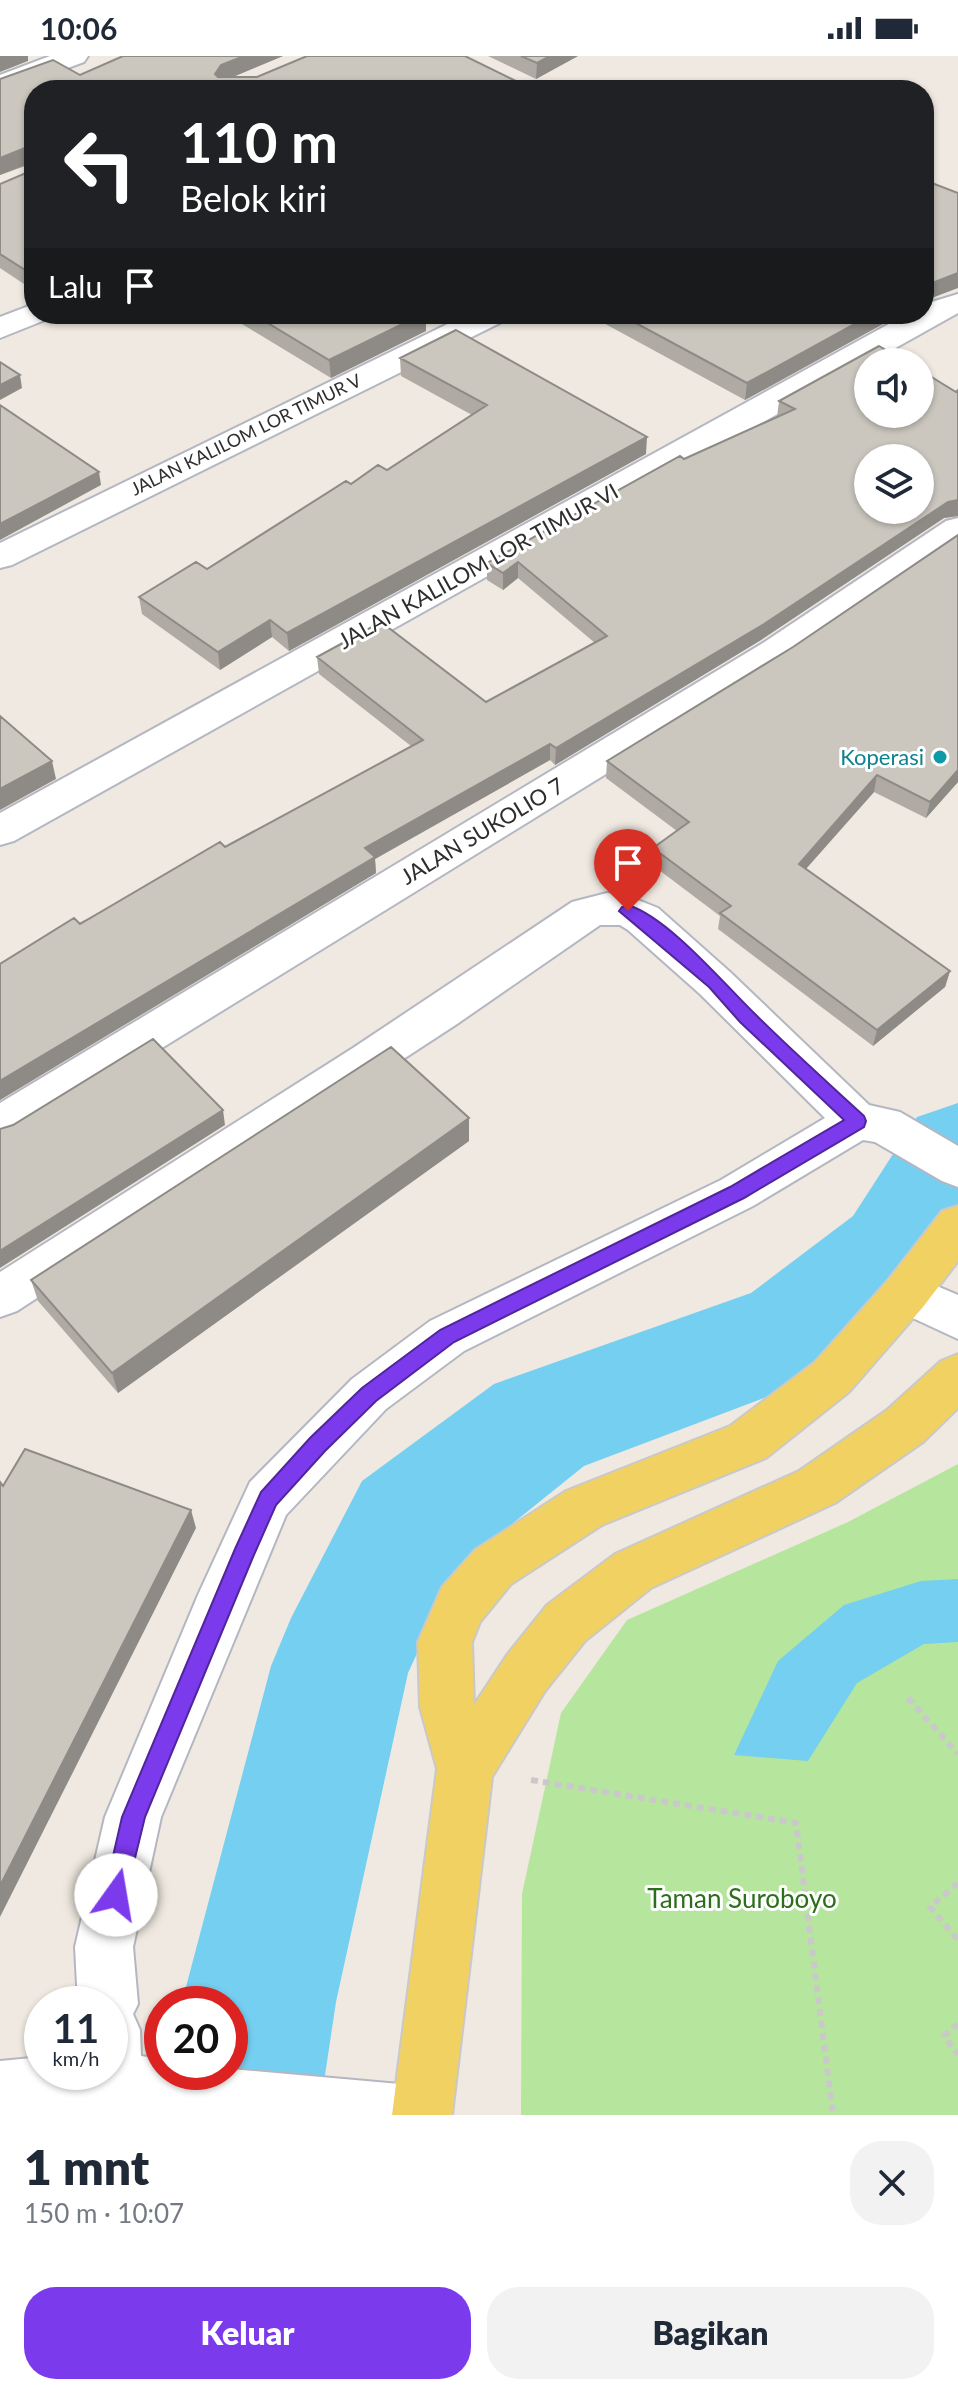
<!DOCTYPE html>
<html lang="id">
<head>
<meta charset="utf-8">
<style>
  :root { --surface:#fff; --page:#f2f2f3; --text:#1f2937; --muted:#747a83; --accent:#7c3aed }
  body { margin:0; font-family:Lato,sans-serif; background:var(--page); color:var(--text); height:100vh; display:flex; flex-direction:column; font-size:30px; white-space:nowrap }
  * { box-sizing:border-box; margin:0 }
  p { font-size:26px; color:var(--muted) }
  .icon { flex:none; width:44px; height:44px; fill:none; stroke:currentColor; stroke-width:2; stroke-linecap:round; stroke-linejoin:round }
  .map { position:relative; height:2059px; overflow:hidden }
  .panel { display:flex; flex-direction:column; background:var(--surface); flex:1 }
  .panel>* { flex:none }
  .hud { position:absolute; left:24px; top:24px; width:910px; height:244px; border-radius:32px; box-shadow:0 2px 6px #0004; background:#202124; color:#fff; overflow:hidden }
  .controls { position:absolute; left:854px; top:292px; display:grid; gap:16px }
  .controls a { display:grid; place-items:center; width:80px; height:80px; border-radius:50%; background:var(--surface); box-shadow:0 2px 6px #0004; font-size:40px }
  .speed { position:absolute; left:24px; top:1930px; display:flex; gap:16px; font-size:40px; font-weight:700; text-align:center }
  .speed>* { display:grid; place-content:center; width:104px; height:104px; border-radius:50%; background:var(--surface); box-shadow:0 2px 6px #0004; line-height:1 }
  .speed small { font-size:20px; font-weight:400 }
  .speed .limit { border:12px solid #d22; background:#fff; color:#111 }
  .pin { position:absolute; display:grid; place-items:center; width:68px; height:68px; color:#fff; margin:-82px -34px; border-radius:50% 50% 50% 0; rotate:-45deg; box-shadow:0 0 8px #0007 }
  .pin .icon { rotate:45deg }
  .me { position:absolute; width:88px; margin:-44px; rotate:13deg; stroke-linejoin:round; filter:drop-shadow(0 0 6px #0008) }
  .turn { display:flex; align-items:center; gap:28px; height:168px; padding:0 24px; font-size:36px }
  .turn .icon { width:104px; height:104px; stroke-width:2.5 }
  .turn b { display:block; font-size:56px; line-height:68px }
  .then { display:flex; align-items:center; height:76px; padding:0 24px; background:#0003; gap:16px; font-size:30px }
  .round { display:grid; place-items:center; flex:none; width:84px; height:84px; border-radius:32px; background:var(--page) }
  .summary { display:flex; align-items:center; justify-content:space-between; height:136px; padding:0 24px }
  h1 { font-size:48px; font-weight:800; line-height:60px }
  .primary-button { display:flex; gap:16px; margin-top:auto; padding:16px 24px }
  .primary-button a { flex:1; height:92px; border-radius:32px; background:var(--accent); color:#fff; font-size:32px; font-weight:800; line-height:92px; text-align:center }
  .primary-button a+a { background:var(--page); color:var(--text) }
  .status { display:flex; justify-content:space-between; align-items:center; height:56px; padding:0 40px; background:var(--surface); direction:ltr }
  .status svg { height:22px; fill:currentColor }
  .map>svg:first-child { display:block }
</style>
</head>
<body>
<div class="status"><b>10:06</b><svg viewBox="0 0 49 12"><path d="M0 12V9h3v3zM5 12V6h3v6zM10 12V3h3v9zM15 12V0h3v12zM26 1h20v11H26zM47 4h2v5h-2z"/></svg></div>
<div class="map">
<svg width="958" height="2059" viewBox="0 0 958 2059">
  <rect width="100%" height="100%" fill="#efe9e1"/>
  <path fill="#b6e59e" d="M 958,1408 L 958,2059 L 521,2059 L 522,1838 L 561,1657 L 627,1564 L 848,1466 Z"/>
  <path fill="#75cff0" d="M 958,1523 L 958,1586 L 924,1588 L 857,1627 L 808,1705 L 734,1699 L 778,1605 L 844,1549 L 921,1525 Z"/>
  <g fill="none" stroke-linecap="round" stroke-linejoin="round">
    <path fill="#75cff0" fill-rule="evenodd" d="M 958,1047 L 958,1199 L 939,1232 L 838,1314 L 584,1410 L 456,1513 L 408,1617 L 336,1946 L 319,2059 L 161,2059 L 169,2016 L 230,2016 L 230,1948 L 182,1946 L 271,1610 L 291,1562 L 362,1425 L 494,1328 L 751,1237 L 853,1160 L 917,1061 Z"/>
    <g stroke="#b4b7c1" stroke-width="4">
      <path id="minor" d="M 50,0 L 88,0 L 84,6 L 0,37 L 0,19 Z
        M 958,238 L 958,257 L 14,785 L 0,789 L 0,757 L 907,258 L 924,258 L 925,248 Z
        M 34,248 L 34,258 L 49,258 L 45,264 L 0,282 L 0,261 Z
        M 468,258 L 509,258 L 504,265 L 12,509 L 0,512 L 0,487 Z
        M 958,462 L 958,489 L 789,605 L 16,1082 L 0,1087 L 0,1047 L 763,587 L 946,465 Z
        M 607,837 L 628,840 L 658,852 L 730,916 L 869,1049 L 900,1056 L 958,1090 L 958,1131 L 942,1125 L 875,1086 L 863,1084 L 753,1150 L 464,1295 L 386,1353 L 286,1459 L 161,1761 L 133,1891 L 138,1948 L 133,1958 L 140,1974 L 141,2000 L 162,2003 L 162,2016 L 230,2016 L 230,2013 L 411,2029 L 433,2037 L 441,2059 L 0,2059 L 0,2005 L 42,2001 L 42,2016 L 110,2016 L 110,1948 L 78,1948 L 75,1891 L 105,1761 L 198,1539 L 250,1426 L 352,1323 L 430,1265 L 721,1124 L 825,1062 L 700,938 L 628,874 L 620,869 L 600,869 L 457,968 L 17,1255 L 0,1261 L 0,1216 L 353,992 L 572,846 Z
        M 906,1217 L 958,1239 L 958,1283 L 889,1251 L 882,1237 L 889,1223 Z"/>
    </g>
    <g stroke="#c9c9c9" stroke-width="4">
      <path id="major" d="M 958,1150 L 958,1205 L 923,1251 L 849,1336 L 766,1402 L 602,1469 L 511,1528 L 480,1566 L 472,1586 L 474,1649 L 507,1599 L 547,1549 L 615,1498 L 799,1415 L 887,1354 L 941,1305 L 958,1298 L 958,1352 L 923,1386 L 835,1447 L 651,1532 L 585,1585 L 545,1635 L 492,1721 L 452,2059 L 392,2059 L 437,1713 L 420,1651 L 418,1586 L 442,1531 L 475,1494 L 566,1435 L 730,1370 L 815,1306 L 889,1223 L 942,1155 Z"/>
    </g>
    <path stroke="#c9c9c9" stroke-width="6" stroke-dasharray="7 5" stroke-linecap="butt" d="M 908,1642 L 958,1698
      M 531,1724 L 796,1767 L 833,2059
      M 958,1827 L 930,1851 L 958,1884
      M 958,1968 L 944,1980 L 958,1999"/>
    <use href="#minor" fill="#fff" fill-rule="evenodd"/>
    <use href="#major" fill="#f2d163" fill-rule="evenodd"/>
  </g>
  <path fill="#afaba4" d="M 123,0 L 283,0 L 233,21 L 534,34 L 34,34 L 33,234 L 0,212 L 0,128 L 33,114 L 34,107 L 0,119 L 0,23 L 80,19 Z
    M 488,0 L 578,0 L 536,23 Z
    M 240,258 L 426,258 L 426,275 L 331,322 L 242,268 Z
    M 587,258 L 901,258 L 745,344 Z
    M 400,302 L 646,398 L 289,595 L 272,581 L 220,614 L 142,558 L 139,541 L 207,513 L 351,428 L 387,414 L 472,359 L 401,320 Z
    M 958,334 L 958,460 L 944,462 L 761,584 L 555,709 L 550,704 L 375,803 L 376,817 L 0,1044 L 0,908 L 225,791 L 411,690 L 319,618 L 317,601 L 486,646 L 595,587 L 518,522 L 503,534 L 487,524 L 487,507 L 684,403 L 777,361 L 779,345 L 956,336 Z
    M 793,591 L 958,726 L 926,762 L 874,736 L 806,813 L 950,915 L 945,931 L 873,990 L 718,873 L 720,860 L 651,808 L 653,792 L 677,775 L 606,722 L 607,705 Z
    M 469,1085 L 118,1337 L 38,1245 L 31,1224 Z"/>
  <path fill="#8e8b86" d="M 0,0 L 28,0 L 28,5 L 0,16 Z
    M 244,0 L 283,0 L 223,25 L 215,18 L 221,9 Z
    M 550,0 L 578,0 L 536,23 L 537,7 Z
    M 30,90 L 33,106 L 0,119 L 0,102 Z
    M 34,215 L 34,234 L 33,234 L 30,217 Z
    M 958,217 L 958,232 L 924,245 L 924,238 L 927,229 Z
    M 423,258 L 426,258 L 426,275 L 331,322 L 329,304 Z
    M 873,258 L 901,258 L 745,344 L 747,327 Z
    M 20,319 L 22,332 L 0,344 L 0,329 Z
    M 647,381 L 646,398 L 289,595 L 287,577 Z
    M 99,416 L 101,429 L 0,484 L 0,468 Z
    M 958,444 L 958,460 L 944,462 L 761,584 L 555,709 L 556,692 L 948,446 Z
    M 518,506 L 518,522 L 503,534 L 503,517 Z
    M 270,564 L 272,581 L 220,614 L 218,596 Z
    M 550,688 L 550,704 L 375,803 L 376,817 L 0,1044 L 0,1025 L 365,792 Z
    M 52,705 L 56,723 L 0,754 L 0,733 Z
    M 958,714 L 958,726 L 926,762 L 930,746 Z
    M 877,719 L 874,736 L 796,824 L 799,808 Z
    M 950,915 L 945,931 L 873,990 L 877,974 Z
    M 223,1054 L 225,1069 L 0,1212 L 0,1195 Z
    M 469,1062 L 469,1085 L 118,1337 L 112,1317 Z
    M 191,1454 L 196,1472 L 0,1861 L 0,1830 Z"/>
  <path fill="#cbc7bf" stroke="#8e8b86" stroke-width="2" fill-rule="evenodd" d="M 123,0 L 244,0 L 221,9 L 215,18 L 218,21 L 257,21 L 307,0 L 465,0 L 534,34 L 34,34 L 34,93 L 30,90 L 0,102 L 0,23 L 53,4 L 80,19 Z
    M 521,0 L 550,0 L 537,7 Z
    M 34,95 L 34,215 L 30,217 L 0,198 L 0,128 L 33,114 Z
    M 924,124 L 958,137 L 958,217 L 927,229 L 924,238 Z
    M 253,258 L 423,258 L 329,304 Z
    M 619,258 L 873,258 L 747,327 Z
    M 456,274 L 647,381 L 287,577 L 270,564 L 218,596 L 139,541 L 196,506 L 207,513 L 346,425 L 351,428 L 378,409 L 387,414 L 487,349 L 400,302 Z
    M 879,290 L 906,306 L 868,306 L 868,358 L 920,358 L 920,314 L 956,336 L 958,334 L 958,444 L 948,446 L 764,568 L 556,692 L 550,688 L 365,792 L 375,801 L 0,1025 L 0,908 L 74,862 L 80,868 L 220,786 L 225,791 L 423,684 L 317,601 L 381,566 L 486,646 L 607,580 L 518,506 L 503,517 L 487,507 L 680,400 L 684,403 L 795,353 L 779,345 ZM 868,402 L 920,402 L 920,454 L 868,454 Z
    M 0,306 L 20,319 L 0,329 Z
    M 0,349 L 99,416 L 0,468 Z
    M 958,479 L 958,714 L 930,746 L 877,719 L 799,808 L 950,915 L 877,974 L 720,857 L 731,850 L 653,792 L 689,766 L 607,705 L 793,591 Z
    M 0,660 L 52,705 L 0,733 Z
    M 153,983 L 223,1054 L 0,1195 L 0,1073 L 13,1069 Z
    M 391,991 L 469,1062 L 112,1317 L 31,1224 Z
    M 25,1393 L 191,1454 L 0,1830 L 0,1426 L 3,1430 Z"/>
  <path fill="#7c3aed" stroke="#51269a" stroke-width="2" d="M 628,849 C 669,862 723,927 755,958 C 790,993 827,1026 864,1060 L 866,1065 L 864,1071 L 744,1142 L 454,1286 L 376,1345 L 325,1395 L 276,1449 L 253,1501 L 145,1761 L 124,1847 L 116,1850 L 108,1847 L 104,1839 L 122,1761 L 235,1493 L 261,1436 L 310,1382 L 362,1332 L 440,1274 L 730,1131 L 844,1064 L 740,966 L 709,931 L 619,855 L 622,851 Z"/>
  <circle fill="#0f9aa8" stroke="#fff" stroke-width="3" cx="940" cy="701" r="8"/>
  <g text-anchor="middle" stroke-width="6" stroke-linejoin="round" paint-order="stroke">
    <g font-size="18" fill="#2e2e2e" stroke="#fff">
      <text transform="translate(246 379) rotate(-26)" y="6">JALAN KALILOM LOR TIMUR V</text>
    </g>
    <g font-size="22" fill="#2e2e2e" stroke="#fff">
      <text transform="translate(478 510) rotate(-29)" y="8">JALAN KALILOM LOR TIMUR VI</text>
      <text transform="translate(482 775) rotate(-31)" y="8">JALAN SUKOLIO 7</text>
    </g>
    <g font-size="22" fill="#0d838f" stroke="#fff" text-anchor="end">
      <text x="924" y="709">Koperasi</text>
    </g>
    <g font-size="26" fill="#2c6e1b" stroke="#fff">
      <text x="742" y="1852">Taman Suroboyo</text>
    </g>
  </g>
</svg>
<div class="controls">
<a><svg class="icon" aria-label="sound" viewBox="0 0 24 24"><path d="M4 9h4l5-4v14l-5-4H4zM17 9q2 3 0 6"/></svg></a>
<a><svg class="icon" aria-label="layers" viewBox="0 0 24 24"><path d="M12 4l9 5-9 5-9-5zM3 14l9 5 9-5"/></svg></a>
</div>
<div class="speed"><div>11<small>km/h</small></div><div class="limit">20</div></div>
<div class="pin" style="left:628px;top:855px;background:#d93025"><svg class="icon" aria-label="arrive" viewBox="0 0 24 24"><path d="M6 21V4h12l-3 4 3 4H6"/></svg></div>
<svg class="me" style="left:116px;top:1839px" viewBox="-20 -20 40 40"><circle r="19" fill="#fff"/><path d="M0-13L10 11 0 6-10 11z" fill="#7c3aed"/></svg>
<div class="hud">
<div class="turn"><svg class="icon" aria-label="left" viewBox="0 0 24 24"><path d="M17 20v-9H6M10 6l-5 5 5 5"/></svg><div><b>110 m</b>Belok kiri</div></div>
<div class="then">Lalu<svg class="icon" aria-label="arrive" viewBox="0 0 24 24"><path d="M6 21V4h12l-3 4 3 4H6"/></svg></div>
</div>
</div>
<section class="panel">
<div class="summary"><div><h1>1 mnt</h1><p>150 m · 10:07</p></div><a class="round"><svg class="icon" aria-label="close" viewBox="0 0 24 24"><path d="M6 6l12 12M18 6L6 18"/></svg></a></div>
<div class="primary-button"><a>Keluar</a><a>Bagikan</a></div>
</section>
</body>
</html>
